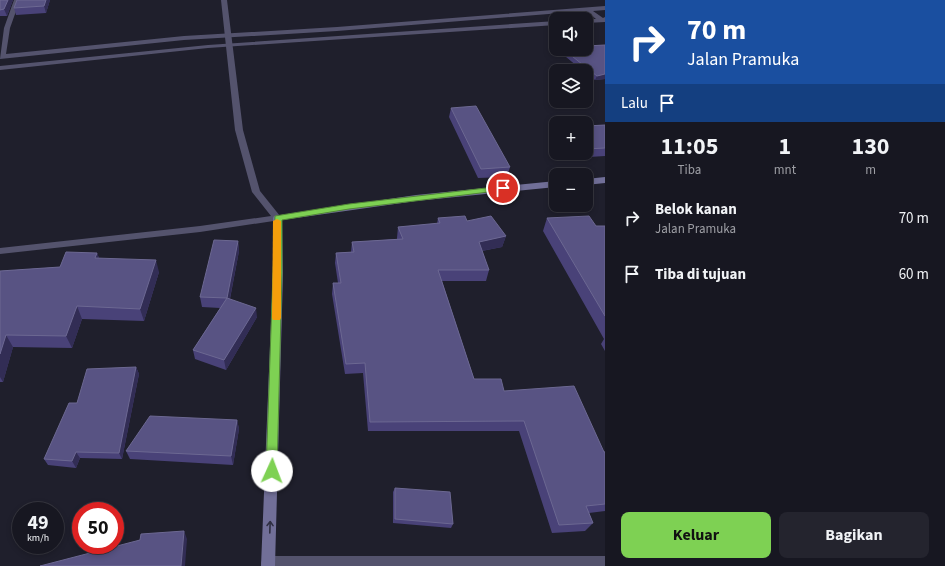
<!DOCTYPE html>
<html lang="id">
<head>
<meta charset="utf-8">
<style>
  :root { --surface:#171721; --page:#24242e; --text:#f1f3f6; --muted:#9e9fa5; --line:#36363f; --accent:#7ed153 }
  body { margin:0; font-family:"Source Sans 3",sans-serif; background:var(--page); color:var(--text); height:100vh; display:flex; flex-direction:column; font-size:15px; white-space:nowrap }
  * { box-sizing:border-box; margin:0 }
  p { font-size:13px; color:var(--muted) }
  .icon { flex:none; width:22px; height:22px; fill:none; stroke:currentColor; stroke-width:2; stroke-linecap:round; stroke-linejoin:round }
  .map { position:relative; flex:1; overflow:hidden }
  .details { display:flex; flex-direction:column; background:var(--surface); width:340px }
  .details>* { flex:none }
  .guide { background:#1a4fa0; color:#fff; overflow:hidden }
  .fabs { position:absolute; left:549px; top:12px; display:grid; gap:8px }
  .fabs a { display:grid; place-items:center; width:44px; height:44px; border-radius:8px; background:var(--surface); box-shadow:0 2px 6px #0003,0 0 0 1px var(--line); font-size:20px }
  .speed { position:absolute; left:12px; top:502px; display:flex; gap:8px; font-size:20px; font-weight:700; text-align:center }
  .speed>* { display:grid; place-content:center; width:52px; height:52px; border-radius:50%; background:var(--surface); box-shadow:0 2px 6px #0003,0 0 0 1px var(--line); line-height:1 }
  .speed small { font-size:10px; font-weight:400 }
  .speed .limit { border:6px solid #d22; background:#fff; color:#111 }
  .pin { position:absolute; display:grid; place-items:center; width:34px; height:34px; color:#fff; margin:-17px; border:2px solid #fff; border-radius:50%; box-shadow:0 1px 4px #0007 }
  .me { position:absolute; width:44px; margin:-22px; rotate:2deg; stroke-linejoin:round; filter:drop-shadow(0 0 3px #0008) }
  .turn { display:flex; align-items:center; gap:14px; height:84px; padding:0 16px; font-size:18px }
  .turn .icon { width:52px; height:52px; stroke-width:2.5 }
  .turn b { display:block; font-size:28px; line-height:34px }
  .then { display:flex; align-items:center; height:38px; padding:0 16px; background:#0003; gap:8px; font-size:15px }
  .eta { display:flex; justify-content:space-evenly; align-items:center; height:68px; text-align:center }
  .eta b { font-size:24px; font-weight:700; line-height:28px }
  .cta { display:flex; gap:8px; margin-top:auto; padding:8px 16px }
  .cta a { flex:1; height:46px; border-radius:8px; background:var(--accent); color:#111; font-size:16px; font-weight:700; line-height:46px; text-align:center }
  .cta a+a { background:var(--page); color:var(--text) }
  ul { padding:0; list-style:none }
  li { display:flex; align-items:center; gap:12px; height:56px; padding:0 16px }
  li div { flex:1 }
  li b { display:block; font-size:15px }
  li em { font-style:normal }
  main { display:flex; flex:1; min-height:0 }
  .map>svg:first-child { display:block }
</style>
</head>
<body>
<main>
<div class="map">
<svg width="605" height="566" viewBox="0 0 605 566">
  <rect width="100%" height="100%" fill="#1f1f2c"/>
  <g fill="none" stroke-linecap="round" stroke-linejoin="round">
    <path fill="#54536d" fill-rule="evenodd" d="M 14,0 L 20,0 L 10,28 L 6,54 L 184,36 L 337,27 L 605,6 L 605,10 L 593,11 L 603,18 L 605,17 L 605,22 L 586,23 L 586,19 L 596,19 L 586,11 L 337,31 L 184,40 L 0,59 L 4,28 Z
      M 556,21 L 556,25 L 208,48 L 0,70 L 0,66 L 208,45 Z
      M 268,556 L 605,556 L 605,566 L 262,566 L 261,563 L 263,558 Z"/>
    <path fill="#54536d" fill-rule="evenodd" d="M 221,0 L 227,0 L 243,130 L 260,191 L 280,216 L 281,218 L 280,220 L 200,232 L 0,254 L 0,248 L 200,226 L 271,216 L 252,192 L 235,130 Z"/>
    <path fill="#716f98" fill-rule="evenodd" d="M 605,177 L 605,183 L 586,185 L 586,179 Z
      M 556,181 L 556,187 L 416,201 L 282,220 L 283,273 L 275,566 L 261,566 L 273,273 L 273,218 L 274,216 L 416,195 Z"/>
  </g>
  <path fill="#494278" d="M 0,0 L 13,0 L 7,16 L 0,16 Z
    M 17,0 L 50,0 L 46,13 L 16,15 L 14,8 Z
    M 561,49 L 586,49 L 605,79 L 595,80 L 586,73 L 586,71 L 583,71 L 560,52 Z
    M 451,108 L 510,167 L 507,177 L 478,178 L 449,117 Z
    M 605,125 L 605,156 L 573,158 L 570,153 L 586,153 L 586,126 Z
    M 438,218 L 467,221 L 506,236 L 502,247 L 482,251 L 489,270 L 486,281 L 442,281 L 474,379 L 504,391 L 605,452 L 605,511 L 589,513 L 593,523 L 585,531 L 552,533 L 519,431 L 368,431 L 363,373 L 345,374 L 332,294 L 333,283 L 338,283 L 335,263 L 336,253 L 351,252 L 352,242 L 397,239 L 397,238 L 398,227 L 437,224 Z
    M 547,218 L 596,226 L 605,226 L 605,351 L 601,344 L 604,339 L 543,231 Z
    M 238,241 L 239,251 L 230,299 L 257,317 L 226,370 L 195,359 L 193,350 L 220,308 L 202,307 L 200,297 Z
    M 97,253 L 99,258 L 159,272 L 144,321 L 82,319 L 72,348 L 13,347 L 3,382 L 0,382 L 0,271 L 60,267 Z
    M 136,367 L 139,374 L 122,459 L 80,458 L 76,468 L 48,465 L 44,459 L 77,403 Z
    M 237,420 L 239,429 L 233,465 L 130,459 L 126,451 Z
    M 395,488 L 453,524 L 451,528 L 393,523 L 393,492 Z"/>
  <path fill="#322d55" d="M 8,0 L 13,0 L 7,16 L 4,9 Z
    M 46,0 L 50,0 L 46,13 L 44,6 Z
    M 605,74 L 605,79 L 595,80 L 597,76 Z
    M 506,236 L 502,247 L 476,252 L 479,242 Z
    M 238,241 L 239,251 L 228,308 L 227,298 Z
    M 97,253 L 102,265 L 95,258 Z
    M 156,260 L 159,272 L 144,321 L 140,309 Z
    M 77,306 L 82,319 L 72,348 L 66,336 Z
    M 256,308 L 257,317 L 226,370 L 224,360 Z
    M 6,335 L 13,347 L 3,382 L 0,377 L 0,354 Z
    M 136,367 L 139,374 L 122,459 L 119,453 Z
    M 237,420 L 239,429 L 233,465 L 231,456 Z
    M 76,452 L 80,458 L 76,468 L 72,461 Z
    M 184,531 L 187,539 L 185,566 L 181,566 Z"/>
  <path fill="#585383" stroke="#6c6892" d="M 0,0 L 8,0 L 4,9 L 0,10 Z
    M 17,0 L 46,0 L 44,6 L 14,8 Z
    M 605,45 L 605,74 L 597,76 L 563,49 L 586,49 L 586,46 Z
    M 476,106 L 510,167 L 481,169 L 451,108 Z
    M 605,125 L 605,148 L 586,149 L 586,126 Z
    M 465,216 L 467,221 L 491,216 L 506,236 L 479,242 L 489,270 L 438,270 L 474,379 L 501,379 L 504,391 L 574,386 L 604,452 L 605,452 L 605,504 L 586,506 L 593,523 L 559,525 L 524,421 L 370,422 L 365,363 L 346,364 L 333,283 L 341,283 L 336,253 L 354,252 L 352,242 L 403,239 L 398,227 L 440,223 L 438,218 Z
    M 589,216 L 596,226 L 605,226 L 605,316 L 547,218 Z
    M 214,240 L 238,241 L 227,298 L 200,297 Z
    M 66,252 L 97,253 L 95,258 L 156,260 L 140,309 L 77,306 L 66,336 L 6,335 L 0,354 L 0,271 L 60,267 Z
    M 227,298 L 256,308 L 224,360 L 193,350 Z
    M 136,367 L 119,453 L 76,452 L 72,461 L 44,459 L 69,403 L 77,403 L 87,369 Z
    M 150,416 L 237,420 L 231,456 L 126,451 Z
    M 395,488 L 450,492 L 453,524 L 395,519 Z
    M 184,531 L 181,566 L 40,566 L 140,540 L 141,534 Z"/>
  <defs><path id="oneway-shaft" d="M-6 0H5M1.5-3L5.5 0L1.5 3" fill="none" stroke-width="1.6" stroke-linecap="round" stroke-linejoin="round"/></defs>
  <use stroke="#2f2f42" href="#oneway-shaft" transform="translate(270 527) rotate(-88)"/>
  <path fill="#7ed153" stroke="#528836" d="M 503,186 L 507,188 L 505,190 L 349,209 L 282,220 L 282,273 L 277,471 L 276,475 L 272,477 L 267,475 L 266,471 L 275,216 L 349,204 Z"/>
  <path fill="#f59e0b" d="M 277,219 L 281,221 L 281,318 L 280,320 L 273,320 L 272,318 L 273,221 Z"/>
</svg>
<div class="fabs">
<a><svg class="icon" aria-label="sound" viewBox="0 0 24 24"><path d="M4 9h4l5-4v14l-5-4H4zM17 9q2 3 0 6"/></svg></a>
<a><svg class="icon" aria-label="layers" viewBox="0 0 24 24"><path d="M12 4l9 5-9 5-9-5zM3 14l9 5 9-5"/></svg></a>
<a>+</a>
<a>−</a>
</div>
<div class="speed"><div>49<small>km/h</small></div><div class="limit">50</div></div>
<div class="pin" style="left:503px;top:188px;background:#d93025"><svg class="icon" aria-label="arrive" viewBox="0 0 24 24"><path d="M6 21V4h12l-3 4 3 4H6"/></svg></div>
<svg class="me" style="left:272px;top:471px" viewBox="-20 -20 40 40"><circle r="19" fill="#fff"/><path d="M0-13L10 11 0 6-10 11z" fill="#7ed153"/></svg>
</div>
<section class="details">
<div class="guide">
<div class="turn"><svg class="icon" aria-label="right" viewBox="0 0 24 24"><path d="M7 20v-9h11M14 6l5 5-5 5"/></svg><div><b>70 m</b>Jalan Pramuka</div></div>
<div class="then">Lalu<svg class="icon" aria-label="arrive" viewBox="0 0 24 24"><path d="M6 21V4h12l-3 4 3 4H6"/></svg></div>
</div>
<div class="eta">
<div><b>11:05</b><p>Tiba</p></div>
<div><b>1</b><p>mnt</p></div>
<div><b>130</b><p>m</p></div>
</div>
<ul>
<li><svg class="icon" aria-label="right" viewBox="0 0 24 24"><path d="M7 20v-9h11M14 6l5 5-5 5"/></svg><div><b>Belok kanan</b><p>Jalan Pramuka</p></div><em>70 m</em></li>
<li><svg class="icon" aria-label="arrive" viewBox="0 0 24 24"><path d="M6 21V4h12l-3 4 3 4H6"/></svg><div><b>Tiba di tujuan</b></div><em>60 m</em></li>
</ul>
<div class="cta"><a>Keluar</a><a>Bagikan</a></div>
</section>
</main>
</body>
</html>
